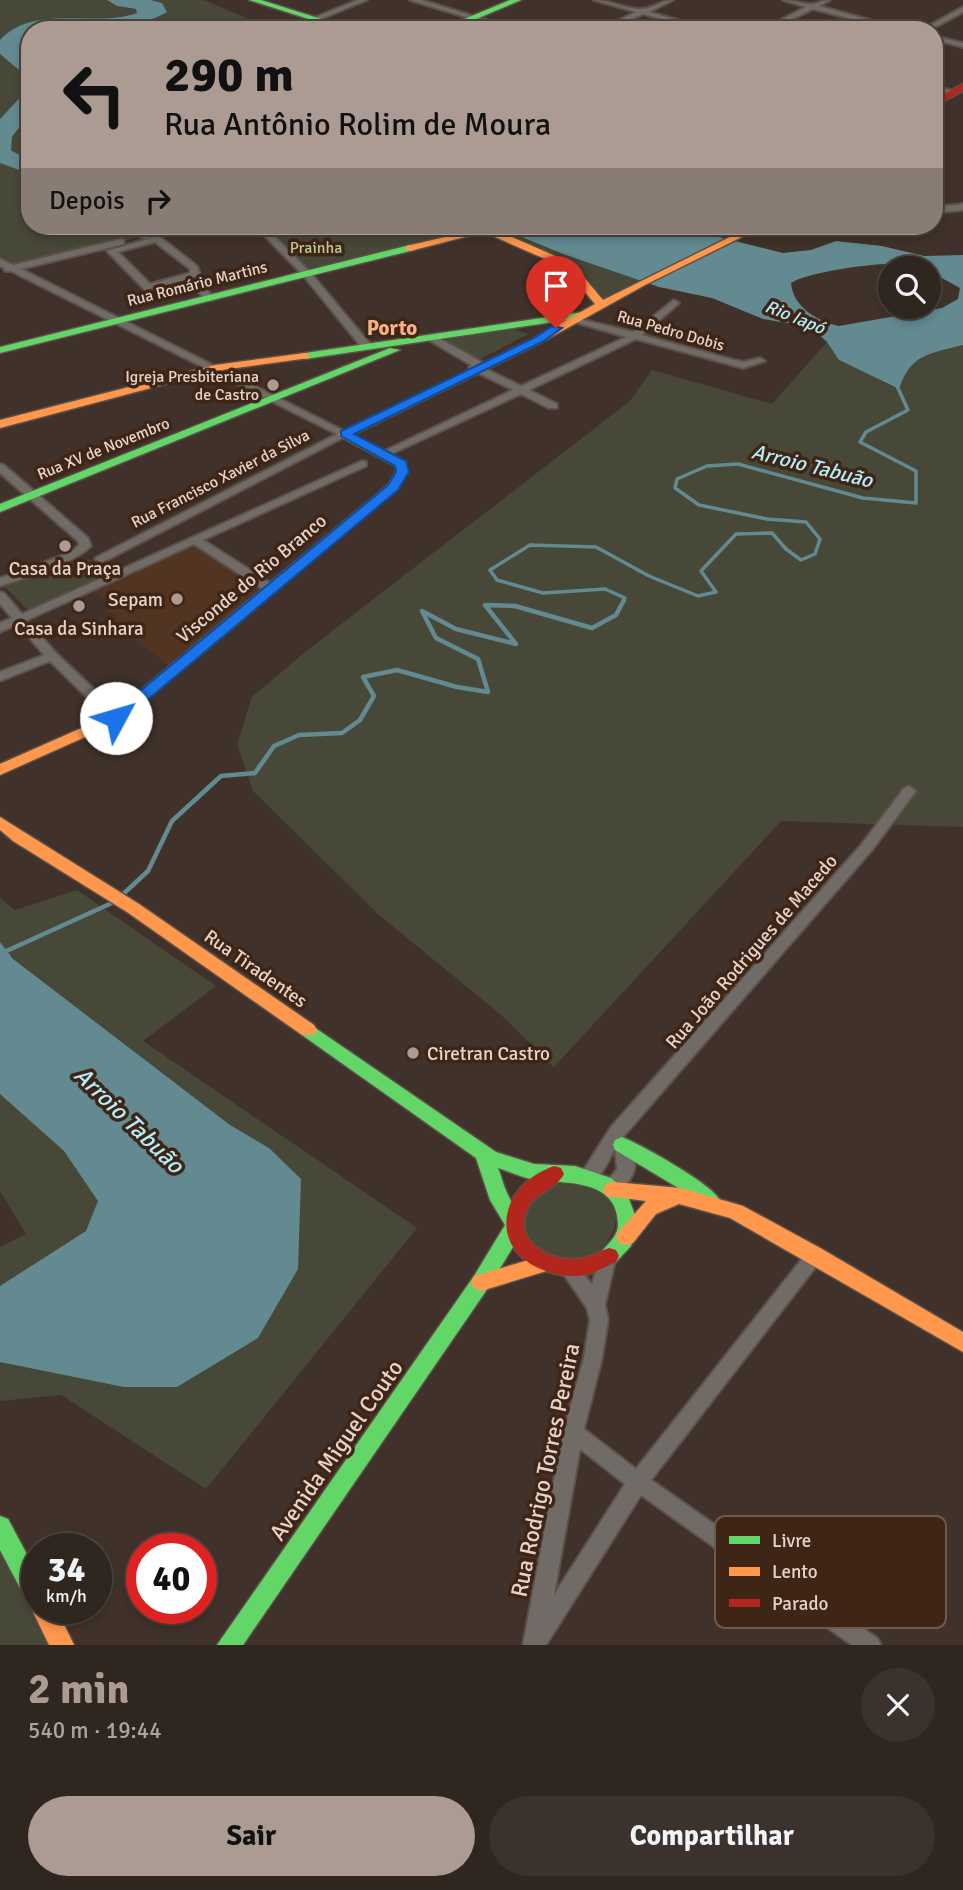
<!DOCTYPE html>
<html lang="pt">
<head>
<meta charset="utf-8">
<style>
  :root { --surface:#302620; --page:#3c322d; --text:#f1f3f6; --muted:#a8a5a5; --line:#4b433e; --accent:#ac9b93 }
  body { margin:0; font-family:Signika,sans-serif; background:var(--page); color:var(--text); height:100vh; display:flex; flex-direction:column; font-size:26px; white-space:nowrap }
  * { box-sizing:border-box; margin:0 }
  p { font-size:23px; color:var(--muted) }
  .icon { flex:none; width:38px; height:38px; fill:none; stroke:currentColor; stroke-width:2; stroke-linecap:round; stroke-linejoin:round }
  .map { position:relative; height:1645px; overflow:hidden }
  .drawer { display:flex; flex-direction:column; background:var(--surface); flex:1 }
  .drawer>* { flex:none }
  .guide { position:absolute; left:21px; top:21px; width:922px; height:214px; border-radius:28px; box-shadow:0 4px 10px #0003,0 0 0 2px var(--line); background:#ac9b93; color:#111; overflow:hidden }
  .fabs { position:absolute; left:878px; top:256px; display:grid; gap:14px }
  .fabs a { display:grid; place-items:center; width:63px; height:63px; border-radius:50%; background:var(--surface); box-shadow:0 4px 10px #0003,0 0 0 2px var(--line); font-size:35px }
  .speed { position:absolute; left:21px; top:1533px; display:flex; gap:14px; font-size:35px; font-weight:700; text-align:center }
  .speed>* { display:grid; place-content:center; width:91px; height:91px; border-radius:50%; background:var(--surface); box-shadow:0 4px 10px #0003,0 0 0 2px var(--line); line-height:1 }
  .speed small { font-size:18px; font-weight:400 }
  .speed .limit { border:10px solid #d22; background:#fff; color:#111 }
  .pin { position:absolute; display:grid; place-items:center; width:60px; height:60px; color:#fff; margin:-72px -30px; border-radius:50% 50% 50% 0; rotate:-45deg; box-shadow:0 0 7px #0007 }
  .pin .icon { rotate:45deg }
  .me { position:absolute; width:77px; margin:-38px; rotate:51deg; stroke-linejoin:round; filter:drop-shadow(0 0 5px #0008) }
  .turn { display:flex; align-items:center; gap:24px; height:147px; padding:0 28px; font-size:32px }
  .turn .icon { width:91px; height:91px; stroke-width:2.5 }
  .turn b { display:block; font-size:49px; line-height:60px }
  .then { display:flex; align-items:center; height:66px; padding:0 28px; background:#0003; gap:14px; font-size:26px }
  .round { display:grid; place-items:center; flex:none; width:74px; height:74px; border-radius:37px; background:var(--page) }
  .overview { display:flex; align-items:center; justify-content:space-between; height:119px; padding:0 28px }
  h1 { font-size:42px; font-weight:700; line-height:52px; color:var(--accent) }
  .button { display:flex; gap:14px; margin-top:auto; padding:14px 28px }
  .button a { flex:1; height:80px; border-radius:42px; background:var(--accent); color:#111; font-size:28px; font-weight:700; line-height:80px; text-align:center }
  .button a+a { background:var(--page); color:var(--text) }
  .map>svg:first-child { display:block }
</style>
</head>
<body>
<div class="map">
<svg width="963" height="1645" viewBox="0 0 963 1645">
  <rect width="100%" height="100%" fill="#40322a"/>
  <path fill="#523422" d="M 193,543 L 263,588 L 171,667 L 111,621 L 117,617 L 106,609 L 113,605 L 92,590 Z"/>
  <path fill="#474837" d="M 0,0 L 107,0 L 125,8 L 136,9 L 137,13 C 95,27 34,4 0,40 Z
    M 151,0 L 204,0 L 267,27 L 258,30 L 37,30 C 83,25 124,36 166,12 L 162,3 Z
    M 0,54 L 26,76 L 29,88 L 0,119 Z
    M 30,113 L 30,166 L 11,151 L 12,137 Z
    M 0,163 L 30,174 L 30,226 L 180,226 L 17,270 L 0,260 Z
    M 264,226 L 475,226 L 480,228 L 307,272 Z
    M 480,226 L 495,226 L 563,254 L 642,281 L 603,301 L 561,262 Z
    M 641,226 L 744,226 L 715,236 Z
    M 509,328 L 529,334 L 478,360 L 437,339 Z
    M 827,342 L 839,360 L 898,389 C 912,353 930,354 963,345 L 963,827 L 781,821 L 554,1067 L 500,1014 L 379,915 L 253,791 L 237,744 L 252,697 L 305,652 L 630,401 L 652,370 L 772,404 Z
    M 88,559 L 115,573 L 30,612 L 4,586 Z
    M 77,890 L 216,986 L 143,1041 L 417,1228 L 206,1489 L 61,1395 L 0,1401 L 0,1247 L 26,1234 L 0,1191 L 0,898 L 15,910 Z
    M 556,1183 L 605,1189 L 617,1213 L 614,1230 L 601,1252 L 564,1264 L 525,1244 L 519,1208 Z
    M 0,1544 L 53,1645 L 0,1645 Z"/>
  <path fill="#638a91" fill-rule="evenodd" d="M 107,0 L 151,0 L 162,3 L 167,12 C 129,33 104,25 63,27 C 52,28 41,30 30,30 L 24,40 L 30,46 L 30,113 L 12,137 L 11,151 L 30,166 L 30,174 L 0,163 L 0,119 L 29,88 L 26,76 L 0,54 L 0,40 C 34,3 95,28 137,13 L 136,9 L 117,6 Z
    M 495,226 L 641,226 L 715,236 L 783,253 L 811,250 L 836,241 L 882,246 L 924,256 L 963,255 L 963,345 C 930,354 911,353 899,389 L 839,360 L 827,342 L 811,327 L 763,319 L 712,298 L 659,287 L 563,254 ZM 890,264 L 929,268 L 929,271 L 960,288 L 958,299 L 942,308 L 839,326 C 817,321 793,307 791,283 C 808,272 868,264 890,264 Z
    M 0,942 L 13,959 L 230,1125 L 269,1148 L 301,1179 L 298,1269 L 258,1338 L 177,1387 L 124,1387 L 0,1362 L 0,1286 L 86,1231 L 98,1201 L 64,1151 L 0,1094 Z"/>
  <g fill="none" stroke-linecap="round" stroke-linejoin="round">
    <path stroke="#638a91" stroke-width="3.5" d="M 623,601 L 625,598 L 605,589 L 543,593 L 497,580 L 490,570 L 530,545 L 596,547 L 649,576 L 698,596 L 716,592 L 701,571 L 736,534 L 772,533 L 786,549 L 801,560 L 815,554 L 820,539 L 806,522 L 767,519 L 699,505 L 675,488 L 677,479 L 707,466 L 738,464 L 863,498 L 916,503 L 916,471 L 860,442 L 866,432 L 908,410 L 897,386"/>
    <path stroke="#638a91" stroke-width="4.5" d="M 120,897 L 148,871 L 172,821 L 221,776 L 255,773 L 274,746 L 299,735 L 342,733 L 360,720 L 374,696 L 363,677 L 397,670 L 457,687 L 488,692 L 478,659 L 436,638 L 422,611 L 456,629 L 516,644 L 485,605 L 515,606 L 592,628 L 616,615 L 624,600
      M 0,954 L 114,902"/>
    <path fill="#638a91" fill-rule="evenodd" d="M 0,145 L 30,160 L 30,170 L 0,155 Z"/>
    <g stroke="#5c5049" stroke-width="4">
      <path id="street" d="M 358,0 L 367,0 L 294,30 L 284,30 Z
        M 410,0 L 421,0 L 520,30 L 508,30 Z
        M 594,0 C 610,0 624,9 640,9 C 651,10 661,0 673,0 L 649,12 L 713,30 L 701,30 L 643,14 L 608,30 L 598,30 L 636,12 Z
        M 783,0 C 792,0 804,5 813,4 C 820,3 823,0 830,0 L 819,6 L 906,30 L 894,30 L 813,9 L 770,30 L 761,30 L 806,7 Z
        M 963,7 L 963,12 L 930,30 L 921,30 Z
        M 934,36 L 963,43 L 963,47 L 934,40 Z
        M 934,86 L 954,91 L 955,93 L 951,95 L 934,91 Z
        M 963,204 L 963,210 L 934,213 L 934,207 Z
        M 176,226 L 190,226 L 144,239 L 140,236 Z
        M 255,226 L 264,226 L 309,271 L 371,345 L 371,349 L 363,349 L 303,275 Z
        M 154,237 L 160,237 L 197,266 L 200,274 L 193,278 L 213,296 L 213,300 L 207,300 L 185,280 L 145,290 L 107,251 ZM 155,242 L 190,269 L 190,273 L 150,284 L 118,252 Z
        M 121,239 L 124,240 L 124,244 L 21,269 L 350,434 L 101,563 L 95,559 L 97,557 L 337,434 L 11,271 L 5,271 L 4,268 L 0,266 L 0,259 L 13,265 Z
        M 674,300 L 679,303 L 677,305 L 642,335 L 734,360 L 743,362 L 760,358 L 765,361 L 743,368 L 636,339 L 529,390 L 557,404 L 557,408 L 549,408 L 521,394 L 389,455 L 381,455 L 380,453 L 513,390 L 470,369 L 469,367 L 471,365 L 429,340 L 429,336 L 435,336 L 487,365 L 486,369 L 521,386 L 626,337 L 571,321 L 571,317 L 633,332 Z
        M 362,461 L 366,462 L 366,466 L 203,540 L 275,586 L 277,589 L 275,592 L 267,592 L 194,544 L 27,620 L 56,653 L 121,715 L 123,718 L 121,721 L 111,721 L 50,661 L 0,681 L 0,672 L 44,655 L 18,624 L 0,632 L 0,623 L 12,618 L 0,604 L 0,592 L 4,593 L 22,614 Z
        M 0,464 L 4,465 L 88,538 L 91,546 C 75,563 23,579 0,586 L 0,578 L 70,553 L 79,545 L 78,541 L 0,473 Z
        M 909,786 L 916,791 L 872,850 L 623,1137 L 622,1138 L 628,1140 C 631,1147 635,1155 635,1163 C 635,1177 620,1198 605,1193 L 602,1188 L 617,1169 L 615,1149 C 608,1161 599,1186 583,1181 L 580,1176 L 583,1171 L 611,1127 L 862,844 L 904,788 Z
        M 815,1248 L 821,1250 L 824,1255 L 821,1260 L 651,1480 L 877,1638 L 881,1645 L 852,1645 L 641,1495 L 546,1645 L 523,1645 L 563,1432 L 584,1358 L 590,1320 L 587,1308 L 560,1269 L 563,1264 C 577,1259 584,1275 592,1285 L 601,1252 L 607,1249 L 613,1252 L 616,1257 L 605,1305 L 608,1320 L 602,1358 L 584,1429 L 636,1469 L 809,1250 ZM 580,1449 L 625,1484 L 554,1595 Z"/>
    </g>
    <g stroke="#5c5049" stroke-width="3">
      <path id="fast" d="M 249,0 L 261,0 L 356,30 L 343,30 Z
        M 510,0 L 521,0 L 450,30 L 438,30 Z
        M 410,245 L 415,248 L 414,250 L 0,353 L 0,347 Z
        M 583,312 L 588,315 L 587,317 L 305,359 L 299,356 L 305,353 Z
        M 390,348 L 400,350 L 0,512 L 0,504 Z
        M 345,430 L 405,461 L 408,472 L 399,487 L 242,620 L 232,620 L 230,617 L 232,614 L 388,485 L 396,472 L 395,466 L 341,437 L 339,434 Z
        M 308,1023 L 496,1152 L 534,1164 L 575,1166 L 611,1178 L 626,1191 L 638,1223 L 631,1246 L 616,1262 L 609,1264 L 602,1262 L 599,1256 C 605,1245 618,1238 618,1224 C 617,1178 565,1184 535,1180 C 523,1178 510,1172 498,1168 C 502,1178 504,1188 509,1197 C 514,1209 528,1220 521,1234 L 488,1288 L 243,1645 L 217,1645 L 474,1276 L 505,1225 L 490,1200 L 476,1158 L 302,1035 L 299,1030 L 302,1025 Z
        M 622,1137 C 640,1144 712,1184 720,1200 L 717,1206 L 710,1208 L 703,1206 L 685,1192 L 615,1150 L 613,1145 L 615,1140 Z
        M 0,1516 L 8,1519 L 37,1573 L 37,1608 L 29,1605 L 0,1550 Z"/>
    </g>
    <g stroke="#5c5049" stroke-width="3">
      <path id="slow" d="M 752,226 L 764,226 L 645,285 L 544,341 L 349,437 L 341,437 L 339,434 L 536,337 L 595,304 L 574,279 L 554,263 L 484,232 L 410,251 L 406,250 L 406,246 L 489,227 L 562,259 L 582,275 L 603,300 Z
        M 305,353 L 309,354 L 309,358 L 215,371 L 0,428 L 0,420 L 215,365 Z
        M 237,613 L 242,614 L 244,617 L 242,620 L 121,721 L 0,775 L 0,764 L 111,715 L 232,614 Z
        M 0,817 L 139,904 L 314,1025 L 317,1030 L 314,1035 L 302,1035 L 127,912 L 13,841 L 0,830 Z
        M 613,1182 L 681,1188 L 743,1206 L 822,1249 L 963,1332 L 963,1352 L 730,1218 L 679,1204 L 656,1214 L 633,1243 L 626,1245 L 619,1243 L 616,1237 L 619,1231 L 646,1201 L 606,1196 L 603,1190 L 606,1184 Z
        M 546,1255 L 553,1257 L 556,1263 L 553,1269 L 481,1291 L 474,1288 L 471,1282 L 474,1276 Z
        M 37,1599 L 37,1608 L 56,1608 L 74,1645 L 49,1645 L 31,1608 Z"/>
    </g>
    <g stroke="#5c5049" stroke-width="3">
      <path id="jam" d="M 963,84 L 963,91 L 934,106 L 934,99 Z
        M 554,1166 L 561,1168 L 564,1174 C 555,1191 532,1193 526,1213 C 514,1245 557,1264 583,1258 C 592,1256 601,1251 609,1248 L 616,1250 L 619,1256 L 616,1262 C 607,1266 596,1272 586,1275 C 574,1277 561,1276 549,1272 C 486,1252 497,1186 554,1166 Z"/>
    </g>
    <use href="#street" fill="#706b66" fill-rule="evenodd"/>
    <use href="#fast" fill="#63d668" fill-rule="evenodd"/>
    <use href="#slow" fill="#ff974d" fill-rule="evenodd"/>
    <use href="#jam" fill="#b3261e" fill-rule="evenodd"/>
  </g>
  <path fill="#1a73e8" stroke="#114b97" stroke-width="2" d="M 552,326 L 562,328 L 544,341 L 354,434 L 406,461 L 409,472 L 398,490 L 121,722 L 111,722 L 109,718 L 111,715 L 388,485 L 396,472 L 395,466 L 341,436 L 341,431 L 536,337 Z"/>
  <g fill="#ac9b93" stroke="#3f2516" stroke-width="2.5">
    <circle cx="273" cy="385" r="7"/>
    <circle cx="65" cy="546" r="7"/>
    <circle cx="177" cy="599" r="7"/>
    <circle cx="79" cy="606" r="7"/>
    <circle cx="413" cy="1053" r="7"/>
  </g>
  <g text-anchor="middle" stroke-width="7" stroke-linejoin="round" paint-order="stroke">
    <g font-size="16" fill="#bdca8f" stroke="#3f2516">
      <text x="316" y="253">Prainha</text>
    </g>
    <g font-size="16" fill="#e6d4cb" stroke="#3f2516">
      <text transform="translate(197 283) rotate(-14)" y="6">Rua Romário Martins</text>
      <text transform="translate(671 330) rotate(16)" y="6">Rua Pedro Dobis</text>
      <text transform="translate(103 448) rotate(-22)" y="6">Rua XV de Novembro</text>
      <text transform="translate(220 478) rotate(-27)" y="6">Rua Francisco Xavier da Silva</text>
    </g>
    <g font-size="16" fill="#e6d4cb" stroke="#3f2516" text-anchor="end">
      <text x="259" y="382">Igreja Presbiteriana<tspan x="259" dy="18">de Castro</tspan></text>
    </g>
    <g font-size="18" font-style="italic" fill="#b1eef9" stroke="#3f2516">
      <text transform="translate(795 317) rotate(22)" y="6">Rio Iapó</text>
    </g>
    <g font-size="19" fill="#e6d4cb" stroke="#3f2516">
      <text x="65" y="575">Casa da Praça</text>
      <text x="163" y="606" text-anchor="end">Sepam</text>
      <text x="79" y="635">Casa da Sinhara</text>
      <text x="427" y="1060" text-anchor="start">Ciretran Castro</text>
    </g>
    <g font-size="19" fill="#e6d4cb" stroke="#3f2516">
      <text transform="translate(251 578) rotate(-40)" y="7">Visconde do Rio Branco</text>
      <text transform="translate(751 951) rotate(-49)" y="7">Rua João Rodrigues de Macedo</text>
      <text transform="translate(256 968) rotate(35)" y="7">Rua Tiradentes</text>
    </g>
    <g font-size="21" font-weight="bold" fill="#f6b086" stroke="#3f2516">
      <text x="392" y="335">Porto</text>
    </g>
    <g font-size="21" font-style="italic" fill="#b1eef9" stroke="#3f2516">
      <text transform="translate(812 466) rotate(14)" y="7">Arroio Tabuão</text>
    </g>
    <g font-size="23" fill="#e6d4cb" stroke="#3f2516">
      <text transform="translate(336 1450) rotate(-55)" y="8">Avenida Miguel Couto</text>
      <text transform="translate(545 1470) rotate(-78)" y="8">Rua Rodrigo Torres Pereira</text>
    </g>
    <g font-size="24" font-style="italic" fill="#b1eef9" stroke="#3f2516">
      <text transform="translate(129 1120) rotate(44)" y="8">Arroio Tabuão</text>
    </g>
  </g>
  <rect x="715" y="1516" width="231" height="112" rx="10" fill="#3f2516" stroke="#715a4c" stroke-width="2"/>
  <rect x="729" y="1536" width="31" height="8" fill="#63d668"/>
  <rect x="729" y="1567" width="31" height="9" fill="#ff974d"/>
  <rect x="729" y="1599" width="31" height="8" fill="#b3261e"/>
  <g font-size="19" fill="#e6d4cb">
    <text x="772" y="1547">Livre</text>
    <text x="772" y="1578">Lento</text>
    <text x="772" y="1610">Parado</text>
  </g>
</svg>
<div class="fabs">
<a><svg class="icon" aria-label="search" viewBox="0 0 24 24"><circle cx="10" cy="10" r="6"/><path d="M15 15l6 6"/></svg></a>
</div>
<div class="speed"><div>34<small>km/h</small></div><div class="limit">40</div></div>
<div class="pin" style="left:556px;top:328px;background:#d93025"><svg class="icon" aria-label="arrive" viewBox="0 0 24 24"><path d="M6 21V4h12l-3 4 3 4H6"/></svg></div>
<svg class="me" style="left:116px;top:718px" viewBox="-20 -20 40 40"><circle r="19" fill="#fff"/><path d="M0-13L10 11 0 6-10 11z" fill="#1a73e8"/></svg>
<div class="guide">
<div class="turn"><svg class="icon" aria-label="left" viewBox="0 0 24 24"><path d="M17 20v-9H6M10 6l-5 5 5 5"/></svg><div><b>290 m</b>Rua Antônio Rolim de Moura</div></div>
<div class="then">Depois<svg class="icon" aria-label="right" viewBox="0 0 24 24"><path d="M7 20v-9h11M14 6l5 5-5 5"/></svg></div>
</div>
</div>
<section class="drawer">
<div class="overview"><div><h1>2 min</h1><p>540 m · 19:44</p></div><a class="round"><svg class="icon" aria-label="close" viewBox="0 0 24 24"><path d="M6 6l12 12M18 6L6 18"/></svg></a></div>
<div class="button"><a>Sair</a><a>Compartilhar</a></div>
</section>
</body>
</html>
